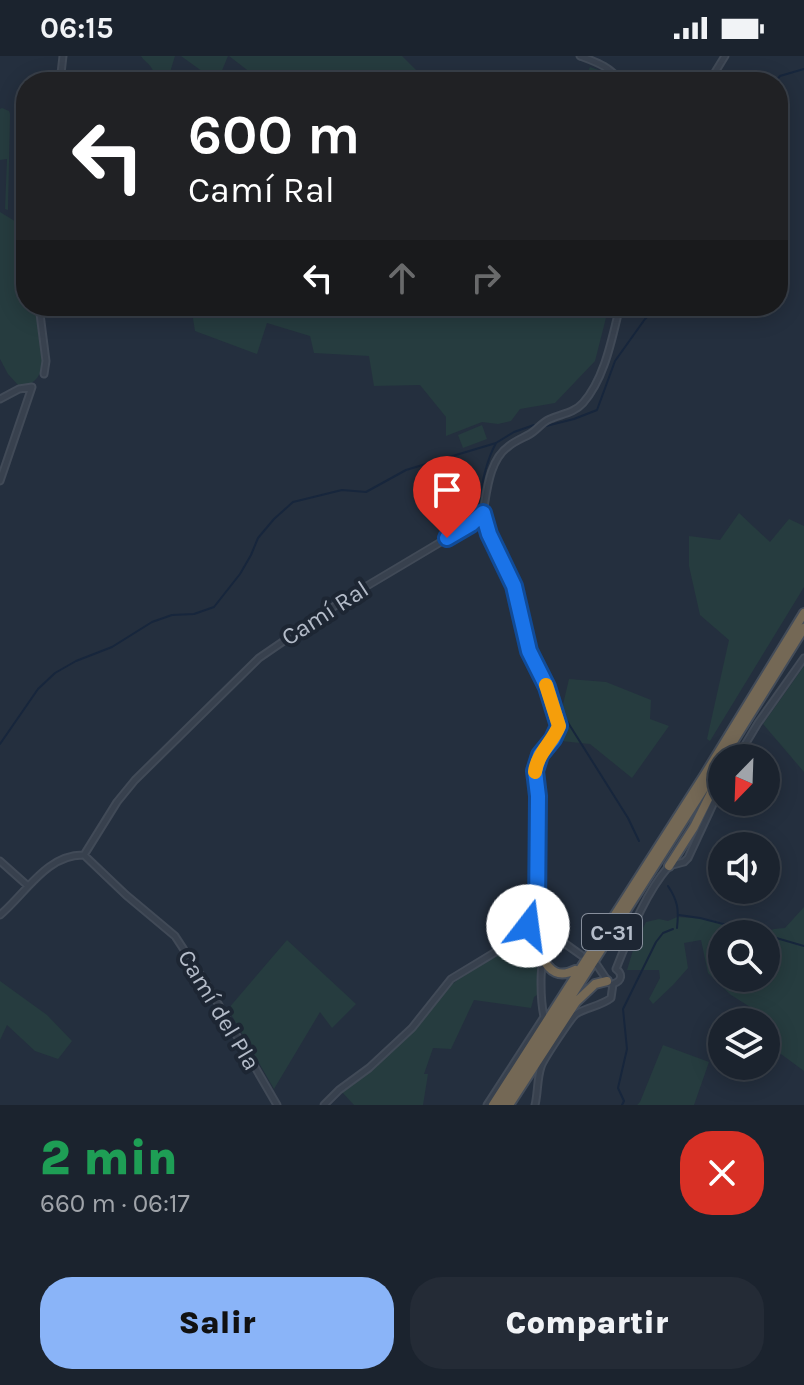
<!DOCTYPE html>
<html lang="es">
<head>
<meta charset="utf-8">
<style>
  :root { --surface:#1b232e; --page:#242b36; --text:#f1f3f6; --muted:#a0a4aa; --line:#39404a; --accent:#8ab4f8 }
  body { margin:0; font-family:Karla,sans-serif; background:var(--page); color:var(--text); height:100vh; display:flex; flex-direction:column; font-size:30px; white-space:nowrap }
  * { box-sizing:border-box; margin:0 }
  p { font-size:26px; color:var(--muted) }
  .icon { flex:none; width:44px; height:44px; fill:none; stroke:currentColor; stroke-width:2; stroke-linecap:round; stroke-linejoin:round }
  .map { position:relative; height:1049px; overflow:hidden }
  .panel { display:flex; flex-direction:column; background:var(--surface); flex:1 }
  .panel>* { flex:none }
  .hud { position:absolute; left:16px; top:16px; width:772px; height:244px; border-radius:32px; box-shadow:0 4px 20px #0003,0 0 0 2px var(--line); background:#202124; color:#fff; overflow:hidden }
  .needle { width:52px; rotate:203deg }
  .fabs { position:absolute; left:708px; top:688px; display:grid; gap:16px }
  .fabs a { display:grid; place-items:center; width:72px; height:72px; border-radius:50%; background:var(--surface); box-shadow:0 4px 20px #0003,0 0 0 2px var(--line); font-size:40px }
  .pin { position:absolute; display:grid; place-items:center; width:68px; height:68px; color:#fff; margin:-82px -34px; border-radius:50% 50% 50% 0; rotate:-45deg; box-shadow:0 0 8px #0007 }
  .pin .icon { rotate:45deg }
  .me { position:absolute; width:88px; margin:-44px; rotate:15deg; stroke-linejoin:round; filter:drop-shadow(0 0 6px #0008) }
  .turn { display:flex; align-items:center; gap:28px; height:168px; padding:0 40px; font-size:36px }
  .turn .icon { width:104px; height:104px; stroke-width:2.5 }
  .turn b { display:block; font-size:56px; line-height:68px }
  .lanes { display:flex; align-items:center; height:76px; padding:0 40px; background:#0003; justify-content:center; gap:40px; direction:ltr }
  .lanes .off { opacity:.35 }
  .round { display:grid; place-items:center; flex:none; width:84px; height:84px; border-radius:32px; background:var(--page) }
  .head { display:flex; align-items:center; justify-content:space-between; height:136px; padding:0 40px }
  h1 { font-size:48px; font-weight:800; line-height:60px; color:#1e9e55 }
  .action { display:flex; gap:16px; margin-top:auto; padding:16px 40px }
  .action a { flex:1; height:92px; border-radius:32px; background:var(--accent); color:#111; font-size:32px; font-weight:800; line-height:92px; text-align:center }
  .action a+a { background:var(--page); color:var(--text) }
  .status { display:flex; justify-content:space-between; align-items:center; height:56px; padding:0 40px; background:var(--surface); direction:ltr }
  .status svg { height:22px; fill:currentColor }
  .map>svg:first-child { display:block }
</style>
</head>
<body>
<div class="status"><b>06:15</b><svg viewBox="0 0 49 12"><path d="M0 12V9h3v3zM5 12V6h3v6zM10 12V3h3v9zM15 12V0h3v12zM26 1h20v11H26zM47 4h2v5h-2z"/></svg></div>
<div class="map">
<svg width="804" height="1049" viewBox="0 0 804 1049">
  <rect width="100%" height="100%" fill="#242f3e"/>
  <path fill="#263c3f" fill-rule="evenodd" d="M 141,0 L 175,0 L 167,26 L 153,26 C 157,11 147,9 141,0 Z
    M 181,0 L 228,0 L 221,17 L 227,26 L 217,26 Z
    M 229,0 L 402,0 L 428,26 L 253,26 L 255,20 Z
    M 590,11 L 604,16 L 612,26 L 583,26 Z
    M 2,52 L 9,55 L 10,58 L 8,154 L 5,153 L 7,103 L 0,104 L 0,53 Z
    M 0,156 L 26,172 L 26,250 L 39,250 C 41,274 56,329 19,330 L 8,318 L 0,303 Z
    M 191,250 L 609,250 L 595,305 L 555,347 L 520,353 L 511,365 L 498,368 L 482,366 L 446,380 L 446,361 L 420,329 L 374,330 L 369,300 L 314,297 L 310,280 L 267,267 L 257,298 L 195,275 Z
    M 482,369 L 487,383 L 463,392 L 458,379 Z
    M 739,457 L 770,486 L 789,463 L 804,470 L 804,531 L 710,685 L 707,683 L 729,584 L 700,559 L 689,510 L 689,480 L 720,484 Z
    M 804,610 L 804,716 L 763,668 Z
    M 569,623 L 606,626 L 651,644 L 650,663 L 669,670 L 632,722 L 590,688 L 561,685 L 562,653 Z
    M 804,851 L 804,1015 L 766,987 L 766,966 L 747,966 L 755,954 L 731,939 L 708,917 L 701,884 L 684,887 L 688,912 L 673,929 L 653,948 L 649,943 L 660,922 L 659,914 L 627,914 L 634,891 L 646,866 L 659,863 L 668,865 L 677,861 L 707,863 L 765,877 L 774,873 L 785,872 ZM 722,878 L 766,878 L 766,922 L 722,922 Z
    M 287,884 L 356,948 L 332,972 L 320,956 L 274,1033 L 228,953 Z
    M 526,885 L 537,893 L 537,939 L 534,941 L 531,952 L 474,944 L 451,993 L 433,992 L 424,1018 L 428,1018 L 423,1049 L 354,1049 L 342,1036 L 425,961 L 451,929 L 478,909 Z
    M 0,925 L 47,959 L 72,985 L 58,1003 L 35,995 L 7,969 L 0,984 Z
    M 663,989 L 709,1006 L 694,1049 L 637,1049 L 640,1046 Z"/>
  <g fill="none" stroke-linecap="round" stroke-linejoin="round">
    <path stroke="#17263c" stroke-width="2" d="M 775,26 L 780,20 L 804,13
      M 546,370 L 574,363 L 597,354 L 615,305 L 645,263 L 660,250
      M 477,455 C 481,433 485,407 496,387
      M 479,471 C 490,496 502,521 511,546 C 524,578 524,608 545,639
      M 555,646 L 628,762 L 639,785
      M 0,688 L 38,633 L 55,617 L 76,605 L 112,591 L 152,566 L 172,559 L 194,558 L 214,551 L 240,518 L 251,499 L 258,482 L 274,463 L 293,446 L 342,434 L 366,436 L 406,414 L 496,387 L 514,376 L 534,369
      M 668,830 C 678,845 679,854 677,872
      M 679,859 L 700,862 L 762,878
      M 766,879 L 804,890
      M 622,1049 L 624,1045 L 618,1032 L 627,993 L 623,953 L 656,886 L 663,877 L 673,873"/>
    <g stroke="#414a57" stroke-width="9">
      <path id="minor" d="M 580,0 C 596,6 611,11 621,26
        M 60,26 L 63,0
        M 709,26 L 725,0
        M 39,250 L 46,305 L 44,318
        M 0,343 L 19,333 L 32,331 L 0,425
        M 483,457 L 489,478 L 514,530 L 529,595 L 547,631 L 559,670 L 553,683 L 540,699 L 535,715 L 538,740 L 537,858
        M 737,702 L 758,667 L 804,602
        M 84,799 L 126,839 L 175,880 L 209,932 L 277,1049
        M 0,805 L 28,830
        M 537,858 L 532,861 L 528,870 L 542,894
        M 537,858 C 552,858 552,873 560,884
        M 0,859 C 26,837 47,798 84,799 L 117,746 L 135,724 L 259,602 L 345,543 L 471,468 L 483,457 C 487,435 489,404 509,390 C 515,385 523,382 530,378 C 537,374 542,366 550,363 C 561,358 574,357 583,347 C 605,322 612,282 620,250
        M 547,879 L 560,884 L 581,899
        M 597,909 L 609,927
        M 616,913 C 630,878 644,839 669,810 L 684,806 L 688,802 L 722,729
        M 613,928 C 622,925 623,918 616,913
        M 324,1049 L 339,1034 L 369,1012 L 412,972 L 451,923 L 530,875
        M 487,1049 L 544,961 C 539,937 541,904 545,880
        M 535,1049 C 538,1037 537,1023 541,1011 C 543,1004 571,962 576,958 C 587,951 601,950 611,942 L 613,928"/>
    </g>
    <g stroke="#434c59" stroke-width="12">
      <path id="highway" d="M 723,702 L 804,572
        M 669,810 L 694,771 L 722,715
        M 542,901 C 550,916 559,922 575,914
        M 493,1049 L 704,720 L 804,557
        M 502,1049 L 722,704
        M 509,1049 L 576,946 L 595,928 L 607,925"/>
    </g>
    <use href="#minor" stroke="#38414e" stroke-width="5"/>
    <use href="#highway" stroke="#746855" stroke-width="8"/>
  </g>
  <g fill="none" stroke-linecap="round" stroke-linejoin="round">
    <g stroke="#114b97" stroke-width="20">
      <path id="route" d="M 447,482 L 471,468 L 483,457 L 489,478 L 514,530 L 529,595 L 547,631 L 559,670 L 553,683 L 540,699 L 535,715 L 538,740 L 537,858 L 532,861 L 528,870"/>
    </g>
    <use href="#route" stroke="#1a73e8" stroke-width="14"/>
    <path stroke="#f59e0b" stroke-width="14" d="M 535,716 C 537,698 552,687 559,670 L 546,629"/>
  </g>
  <g text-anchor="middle" stroke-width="8" stroke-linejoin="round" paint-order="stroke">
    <rect fill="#1d2633" stroke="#878f9c" stroke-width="2" x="582" y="858" width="60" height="36" rx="6"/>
    <g font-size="22" font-weight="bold" fill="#b4bcc9">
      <text x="612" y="884">C-31</text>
    </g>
    <g font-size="24" fill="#b4bcc9" stroke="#1d2633">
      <text transform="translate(325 557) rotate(-33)" y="8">Camí Ral</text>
      <text transform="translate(219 954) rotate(59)" y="8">Camí del Pla</text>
    </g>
  </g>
</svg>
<div class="fabs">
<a><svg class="needle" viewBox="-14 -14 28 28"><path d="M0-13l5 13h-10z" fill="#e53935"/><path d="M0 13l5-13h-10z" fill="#a0a4aa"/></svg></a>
<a><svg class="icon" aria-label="sound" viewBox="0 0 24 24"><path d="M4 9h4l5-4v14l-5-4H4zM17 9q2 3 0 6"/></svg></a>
<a><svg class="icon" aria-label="search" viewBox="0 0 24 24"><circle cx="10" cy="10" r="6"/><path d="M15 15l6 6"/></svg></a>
<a><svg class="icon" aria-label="layers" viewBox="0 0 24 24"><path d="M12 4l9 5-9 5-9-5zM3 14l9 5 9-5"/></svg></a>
</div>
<div class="pin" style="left:447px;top:482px;background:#d93025"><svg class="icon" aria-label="arrive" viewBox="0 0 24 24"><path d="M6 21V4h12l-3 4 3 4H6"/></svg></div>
<svg class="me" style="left:528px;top:870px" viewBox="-20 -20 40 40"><circle r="19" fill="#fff"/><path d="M0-13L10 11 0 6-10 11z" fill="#1a73e8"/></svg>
<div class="hud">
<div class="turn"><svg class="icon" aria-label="left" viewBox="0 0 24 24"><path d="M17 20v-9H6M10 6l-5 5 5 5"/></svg><div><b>600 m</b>Camí Ral</div></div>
<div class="lanes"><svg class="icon" aria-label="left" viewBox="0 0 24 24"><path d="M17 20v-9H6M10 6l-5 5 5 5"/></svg><svg class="icon off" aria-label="ahead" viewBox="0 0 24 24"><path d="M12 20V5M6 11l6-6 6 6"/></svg><svg class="icon off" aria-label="right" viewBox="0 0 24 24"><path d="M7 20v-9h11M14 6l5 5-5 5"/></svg></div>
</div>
</div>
<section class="panel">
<div class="head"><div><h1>2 min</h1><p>660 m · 06:17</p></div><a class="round" style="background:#d93025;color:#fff"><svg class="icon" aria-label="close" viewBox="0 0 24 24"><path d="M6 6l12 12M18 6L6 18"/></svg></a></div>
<div class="action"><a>Salir</a><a>Compartir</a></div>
</section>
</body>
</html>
